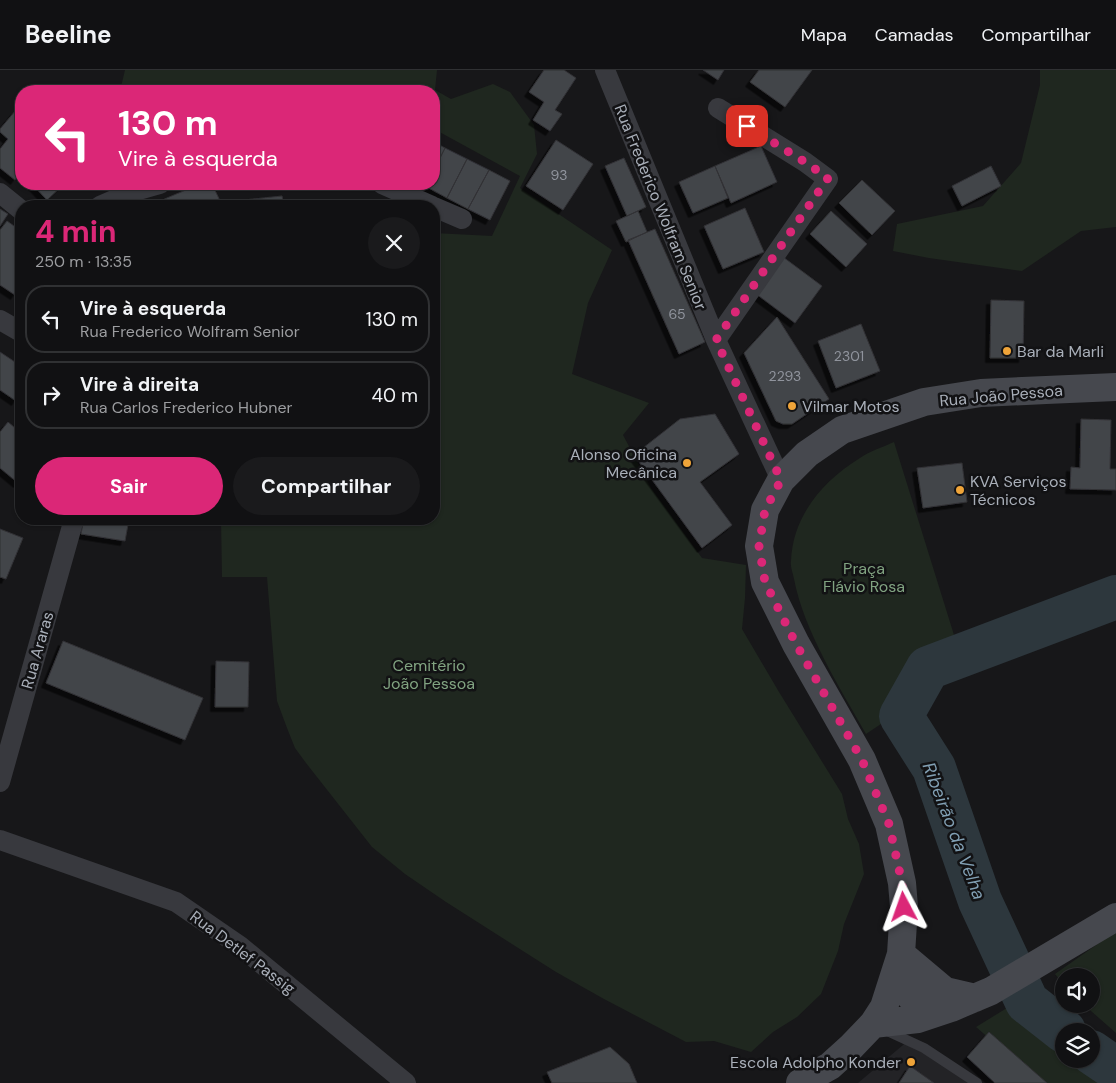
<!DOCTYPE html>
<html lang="pt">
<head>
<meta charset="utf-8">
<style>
  :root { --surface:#111113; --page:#1a1a1c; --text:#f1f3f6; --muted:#9c9da0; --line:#303133; --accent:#db2777 }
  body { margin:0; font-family:"DM Sans",sans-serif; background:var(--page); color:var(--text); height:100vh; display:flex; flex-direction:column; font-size:19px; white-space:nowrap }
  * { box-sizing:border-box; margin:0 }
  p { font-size:16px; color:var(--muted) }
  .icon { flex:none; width:28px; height:28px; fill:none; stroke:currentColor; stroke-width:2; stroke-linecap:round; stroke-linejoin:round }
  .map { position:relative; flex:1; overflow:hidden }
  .drawer { position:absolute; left:15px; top:130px; width:425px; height:325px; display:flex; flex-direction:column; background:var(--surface); border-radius:20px; box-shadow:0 1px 4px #0004,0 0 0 1px var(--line) }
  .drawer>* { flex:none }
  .hud { position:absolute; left:15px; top:15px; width:425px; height:105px; border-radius:20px; box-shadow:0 1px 4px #0004,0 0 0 1px var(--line); background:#db2777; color:#fff; overflow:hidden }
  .buttons { position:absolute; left:1055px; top:898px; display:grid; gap:10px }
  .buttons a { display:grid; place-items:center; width:45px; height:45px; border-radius:50%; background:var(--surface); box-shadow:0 1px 4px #0004,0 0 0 1px var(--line); font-size:25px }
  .pin { position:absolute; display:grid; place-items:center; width:42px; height:42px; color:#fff; margin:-21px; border-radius:10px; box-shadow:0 2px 8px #0006 }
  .me { position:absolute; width:55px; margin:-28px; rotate:356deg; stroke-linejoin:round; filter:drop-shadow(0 0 4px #0008) }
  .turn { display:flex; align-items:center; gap:18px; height:105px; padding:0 20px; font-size:22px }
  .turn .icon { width:65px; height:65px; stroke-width:2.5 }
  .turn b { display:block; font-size:35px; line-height:42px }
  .round { display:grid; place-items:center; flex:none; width:52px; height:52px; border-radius:26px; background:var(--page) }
  .summary { display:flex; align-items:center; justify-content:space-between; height:85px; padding:0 20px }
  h1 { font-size:30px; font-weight:700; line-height:38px; color:var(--accent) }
  .action { display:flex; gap:10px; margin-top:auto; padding:10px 20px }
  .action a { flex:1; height:58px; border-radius:30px; background:var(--accent); color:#fff; font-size:20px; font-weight:700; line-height:58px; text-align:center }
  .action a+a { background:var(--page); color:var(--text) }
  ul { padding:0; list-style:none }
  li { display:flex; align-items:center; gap:15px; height:68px; margin:0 10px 8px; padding:0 10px; border:2px solid var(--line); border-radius:20px }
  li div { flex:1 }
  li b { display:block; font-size:19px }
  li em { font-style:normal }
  header { display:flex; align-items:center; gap:30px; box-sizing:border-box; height:70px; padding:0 25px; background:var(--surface); border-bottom:1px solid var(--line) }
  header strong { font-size:24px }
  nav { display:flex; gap:28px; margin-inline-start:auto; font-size:18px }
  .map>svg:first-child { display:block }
</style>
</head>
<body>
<header>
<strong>Beeline</strong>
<nav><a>Mapa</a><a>Camadas</a><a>Compartilhar</a></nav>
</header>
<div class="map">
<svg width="1116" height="1013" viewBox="0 0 1116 1013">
  <defs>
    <filter id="shadow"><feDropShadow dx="-4.5" dy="4.5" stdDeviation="0" flood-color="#0009"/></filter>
  </defs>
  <rect width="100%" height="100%" fill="#171719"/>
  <path fill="#232326" d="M 909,970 L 969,1013 L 858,1013 Z"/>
  <path fill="#1f271f" d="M 125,0 L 437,0 L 435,20 L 451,29 L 493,14 L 510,22 L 534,55 L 537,84 L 520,118 L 612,180 L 588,233 L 572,304 L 649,333 L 623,365 L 651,418 L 702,488 L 746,495 L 745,528 L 742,559 L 779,622 L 842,724 L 848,749 L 859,774 L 864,804 L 844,854 L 838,881 L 821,924 L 797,947 L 773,962 L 751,982 L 714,971 L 686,972 L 604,929 L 556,902 L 446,832 L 405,804 L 372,777 L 306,693 L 295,678 L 287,658 L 277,631 L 267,507 L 222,507 L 221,449 L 434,449 L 434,163 L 492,166 L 520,106 L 434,59 L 434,21 L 120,21 Z
    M 1040,0 L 1116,0 L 1116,157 L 1081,161 L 1022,201 L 929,188 L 893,181 L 897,154 L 983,136 L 1021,93 L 1040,15 Z
    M 894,372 L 954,565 L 909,600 L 894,628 L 893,646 L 866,664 C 840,618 804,561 794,509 C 793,503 790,497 791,491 C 793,445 823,411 860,388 C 870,381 883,377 894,372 Z
    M 1116,861 L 1116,963 L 1083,934 L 1091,934 L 1091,906 L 1064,906 L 1064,915 L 1055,904 Z
    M 1015,933 L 1064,972 L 1064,989 L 1085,989 L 1116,1013 L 1040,1013 L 1019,994 L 976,957 Z"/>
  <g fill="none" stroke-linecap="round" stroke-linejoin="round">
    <path stroke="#2d373d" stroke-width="44" d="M 1064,961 L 1027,932 L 980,831 L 934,698 L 901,646 L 928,598 L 1116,527
      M 1091,982 L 1116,999"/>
  </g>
  <path fill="#434549" stroke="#313135" filter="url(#shadow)" d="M 544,0 L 564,0 L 576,8 L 555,40 L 562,44 L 550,61 L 533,50 L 544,32 L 529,22 Z
    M 703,0 L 724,0 L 718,10 Z
    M 759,0 L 812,0 L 785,37 L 750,12 Z
    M 16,40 L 21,45 L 21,102 L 15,110 L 0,98 L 0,79 L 8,69 L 0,62 L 0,59 Z
    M 556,70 L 593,94 L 563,140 L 526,116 Z
    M 434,72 L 445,78 L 434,100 Z
    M 761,76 L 777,112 L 731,133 L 715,96 Z
    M 445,78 L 467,89 L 447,128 L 425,116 L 427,114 L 434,114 L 434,100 Z
    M 624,88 L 646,137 L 627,146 L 605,96 Z
    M 467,89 L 489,100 L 468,139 L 447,128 Z
    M 715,96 L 728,128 L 693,143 L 679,112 Z
    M 991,96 L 1001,116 L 962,136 L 952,116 Z
    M 489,100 L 510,111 L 490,150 L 468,139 Z
    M 862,110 L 895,141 L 872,165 L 839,133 Z
    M 32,114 L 64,114 L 47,130 Z
    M 200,114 L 212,114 L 222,135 L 148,136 Z
    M 282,126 L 284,136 L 224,136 L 224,132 Z
    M 745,138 L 764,182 L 723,199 L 704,156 Z
    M 0,139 L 8,144 L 0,156 Z
    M 638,141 L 647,162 L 626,172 L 616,151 Z
    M 831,141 L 867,174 L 846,197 L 810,164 Z
    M 7,151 L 21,161 L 21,216 L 15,225 L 0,215 L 0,160 Z
    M 655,159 L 705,272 L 679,284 L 628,170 Z
    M 783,187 L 822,216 L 795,253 L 755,223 Z
    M 991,230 L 1024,231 L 1023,288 L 990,288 Z
    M 777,247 L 829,329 L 792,354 L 783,354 L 776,351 L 744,283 Z
    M 861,254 L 880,301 L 836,318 L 818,271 Z
    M 0,282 L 21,296 L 21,323 L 16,331 L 0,320 Z
    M 715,344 L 739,384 L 700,412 L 732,455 L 702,478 L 634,385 L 680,349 Z
    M 1081,349 L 1111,350 L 1110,399 L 1116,399 L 1116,420 L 1070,419 L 1071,397 L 1080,398 Z
    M 8,352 L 21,363 L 21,410 L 18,413 L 0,398 L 0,362 Z
    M 962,393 L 967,432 L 923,438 L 917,398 Z
    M 84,449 L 129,449 L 125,471 L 81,464 Z
    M 0,459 L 23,468 L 6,509 L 0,507 Z
    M 63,571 L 203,628 L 185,670 L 46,613 Z
    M 216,591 L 249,592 L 248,637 L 215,637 Z
    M 989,962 L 1047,1013 L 995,1013 L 967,987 Z
    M 610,977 L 629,994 L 637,1013 L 552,1013 L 547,1002 Z
    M 910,996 L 934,1013 L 899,1013 Z"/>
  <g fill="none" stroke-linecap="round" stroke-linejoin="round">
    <path stroke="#38393e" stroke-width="10" d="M 885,960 L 924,978 L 977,1013"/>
    <path stroke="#38393e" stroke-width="20" d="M 605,0 L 716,270 L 781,410
      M 382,114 L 432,136
      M 0,123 L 21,140
      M 100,136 L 132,122 L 160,114
      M 434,137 L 462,149
      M 0,250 L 21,262
      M 716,270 L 828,109 L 805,92 L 718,38
      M 0,712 L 74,449
      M 0,770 L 176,832 L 240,876 L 406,1013"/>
    <path stroke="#46484e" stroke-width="28" d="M 901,884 L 945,921 L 975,928
      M 897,898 C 903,911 908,933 924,936 C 932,938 940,938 948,938
      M 873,954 L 918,949 L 951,938 L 991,921 L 1116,847
      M 800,1013 L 830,996 L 851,977 L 873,954 L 884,937 L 901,884 L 904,837 L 902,813 L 889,754 L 862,690 L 796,574 L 765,512 L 759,476 L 765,440 L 781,410 L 807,384 L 842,360 L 924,332 L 981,323 L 1046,320 L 1116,317"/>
  </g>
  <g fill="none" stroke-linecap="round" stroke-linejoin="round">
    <path stroke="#db2777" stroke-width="9" stroke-dasharray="0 16.2" d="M 747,56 L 805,92 L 828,108 L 716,270 L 781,410 L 765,440 L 759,476 L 765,512 L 796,574 L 862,690 L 889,754 L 902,813 L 904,837"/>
  </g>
  <g fill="#efa439" stroke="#121214" stroke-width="2">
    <circle cx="1007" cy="281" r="5"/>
    <circle cx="792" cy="336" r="5"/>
    <circle cx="687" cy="393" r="5"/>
    <circle cx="960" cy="420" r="5"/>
    <circle cx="911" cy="992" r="5"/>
  </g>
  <g text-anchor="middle" stroke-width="5" stroke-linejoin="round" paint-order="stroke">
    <g font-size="14" fill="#90949d">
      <text x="559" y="110">93</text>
      <text x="677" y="249">65</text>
      <text x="849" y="291">2301</text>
      <text x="785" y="311">2293</text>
    </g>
    <g font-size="16" fill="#a9afb9" stroke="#121214">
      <text transform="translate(661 137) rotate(68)" y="6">Rua Frederico Wolfram Senior</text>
      <text transform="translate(1001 325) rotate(-5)" y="6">Rua João Pessoa</text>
      <text transform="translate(37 580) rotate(-74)" y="6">Rua Araras</text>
      <text transform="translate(243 882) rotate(37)" y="6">Rua Detlef Passig</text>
    </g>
    <g font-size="16" fill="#a9afb9" stroke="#121214" text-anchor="start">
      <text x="1017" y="287">Bar da Marli</text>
      <text x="802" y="342">Vilmar Motos</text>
      <text x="677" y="390" text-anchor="end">Alonso Oficina<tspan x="677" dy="18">Mecânica</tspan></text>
      <text x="970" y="417">KVA Serviços<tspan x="970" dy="18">Técnicos</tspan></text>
      <text x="901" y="998" text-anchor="end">Escola Adolpho Konder</text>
    </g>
    <g font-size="16" fill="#81a381" stroke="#121214">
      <text x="864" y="504">Praça<tspan x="864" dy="18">Flávio Rosa</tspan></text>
      <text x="429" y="601">Cemitério<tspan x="429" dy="18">João Pessoa</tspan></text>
    </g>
    <g font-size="18" font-style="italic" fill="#819fb3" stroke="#121214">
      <text transform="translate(954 761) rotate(69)" y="6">Ribeirão da Velha</text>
    </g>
  </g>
</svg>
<div class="buttons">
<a><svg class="icon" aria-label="sound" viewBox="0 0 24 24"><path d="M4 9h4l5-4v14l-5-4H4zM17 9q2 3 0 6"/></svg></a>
<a><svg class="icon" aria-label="layers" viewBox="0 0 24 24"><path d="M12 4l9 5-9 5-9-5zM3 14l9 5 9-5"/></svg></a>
</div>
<div class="pin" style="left:747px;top:56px;background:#d93025"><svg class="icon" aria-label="arrive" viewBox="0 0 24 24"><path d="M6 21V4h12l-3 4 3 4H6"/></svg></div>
<svg class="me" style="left:904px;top:837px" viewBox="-20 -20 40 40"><path d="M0-17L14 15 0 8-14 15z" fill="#db2777" stroke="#fff" stroke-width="4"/></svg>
<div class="hud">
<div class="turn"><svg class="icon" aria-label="left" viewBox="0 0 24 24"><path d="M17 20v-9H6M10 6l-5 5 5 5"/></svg><div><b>130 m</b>Vire à esquerda</div></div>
</div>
<section class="drawer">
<div class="summary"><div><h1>4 min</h1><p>250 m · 13:35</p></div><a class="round"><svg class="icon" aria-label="close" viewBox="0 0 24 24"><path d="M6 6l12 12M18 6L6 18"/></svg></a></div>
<ul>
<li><svg class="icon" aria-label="left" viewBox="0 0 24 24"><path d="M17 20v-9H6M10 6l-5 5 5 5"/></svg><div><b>Vire à esquerda</b><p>Rua Frederico Wolfram Senior</p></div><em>130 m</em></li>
<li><svg class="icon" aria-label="right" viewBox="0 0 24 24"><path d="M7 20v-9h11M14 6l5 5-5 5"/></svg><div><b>Vire à direita</b><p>Rua Carlos Frederico Hubner</p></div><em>40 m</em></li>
</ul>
<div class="action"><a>Sair</a><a>Compartilhar</a></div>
</section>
</div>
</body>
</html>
